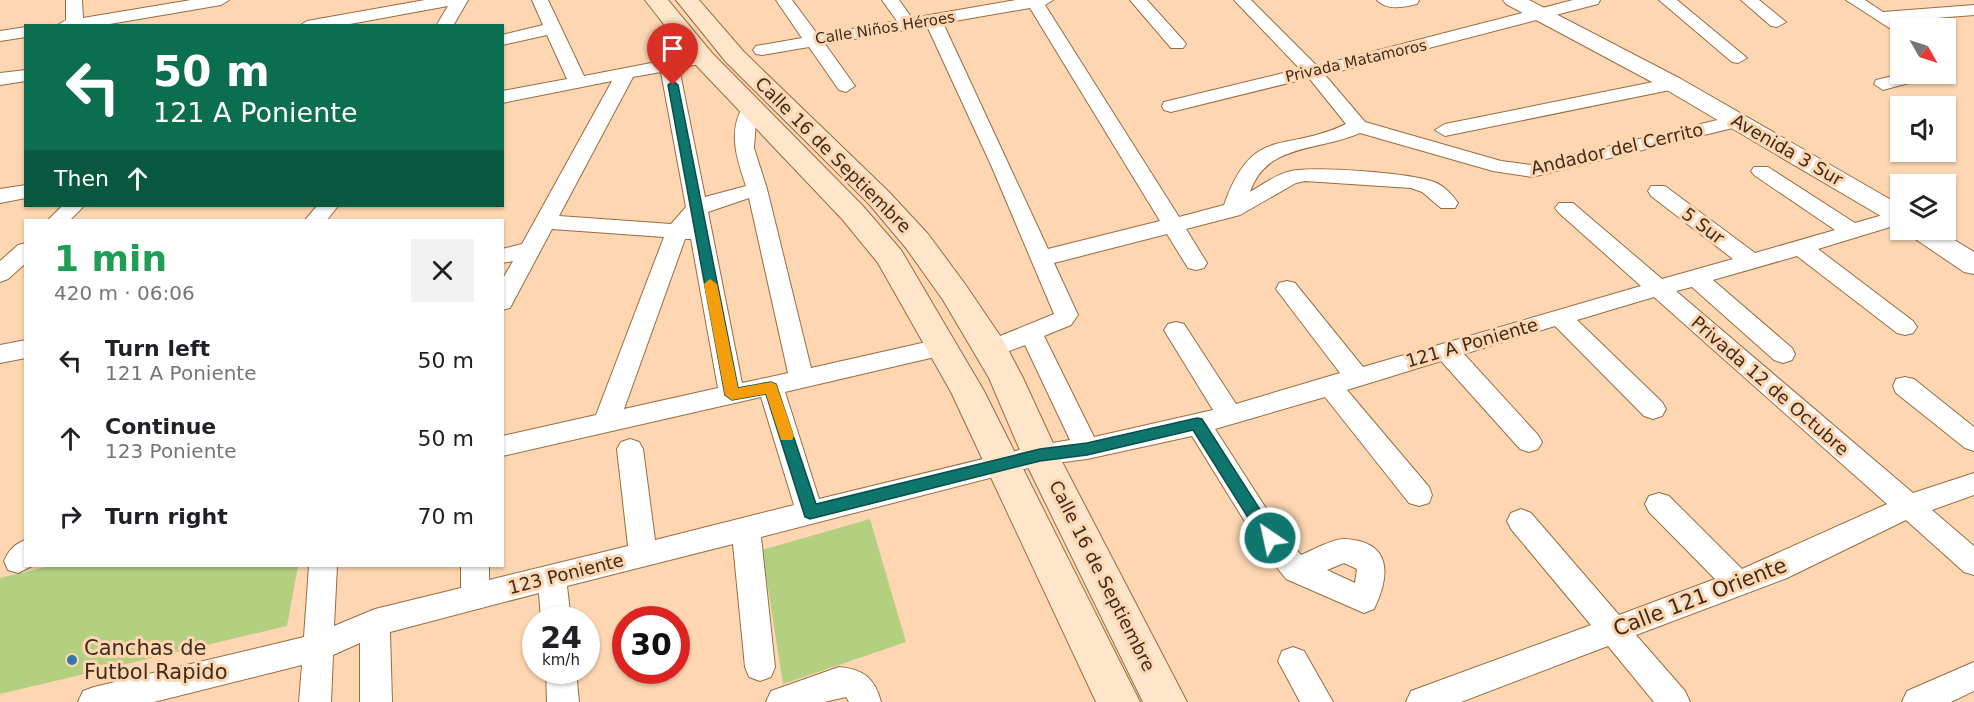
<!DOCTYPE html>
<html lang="en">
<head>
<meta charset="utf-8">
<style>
  :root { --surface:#fff; --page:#f2f2f2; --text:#202124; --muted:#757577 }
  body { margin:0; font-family:"DejaVu Sans",sans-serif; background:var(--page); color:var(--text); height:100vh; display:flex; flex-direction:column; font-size:22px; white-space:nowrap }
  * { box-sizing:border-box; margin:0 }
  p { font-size:20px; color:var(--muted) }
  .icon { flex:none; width:33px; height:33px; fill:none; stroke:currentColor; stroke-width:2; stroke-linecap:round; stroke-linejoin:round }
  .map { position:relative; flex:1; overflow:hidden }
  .details { position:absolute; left:24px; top:219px; width:480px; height:348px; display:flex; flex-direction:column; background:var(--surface); border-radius:0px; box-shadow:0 2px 4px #0004 }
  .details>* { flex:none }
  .banner { position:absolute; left:24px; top:24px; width:480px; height:183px; border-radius:0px; box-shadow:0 2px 4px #0004; background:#0b6e4f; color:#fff; overflow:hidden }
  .needle { width:39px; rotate:129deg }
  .controls { position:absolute; left:1890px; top:18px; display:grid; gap:12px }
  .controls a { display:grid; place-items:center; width:66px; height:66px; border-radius:0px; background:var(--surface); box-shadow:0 2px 4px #0004; font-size:30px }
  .speed { position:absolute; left:522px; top:606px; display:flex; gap:12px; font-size:30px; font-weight:700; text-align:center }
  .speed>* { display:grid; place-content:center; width:78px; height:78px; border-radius:50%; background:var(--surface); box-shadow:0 2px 4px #0004; line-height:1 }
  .speed small { font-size:15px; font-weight:400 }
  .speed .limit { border:9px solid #d22; background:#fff; color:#111 }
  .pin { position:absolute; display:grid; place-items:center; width:51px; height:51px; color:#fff; margin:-62px -26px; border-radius:50% 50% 50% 0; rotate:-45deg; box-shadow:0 0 6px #0007 }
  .pin .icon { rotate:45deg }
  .me { position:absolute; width:66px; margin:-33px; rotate:326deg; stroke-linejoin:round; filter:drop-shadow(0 0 4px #0008) }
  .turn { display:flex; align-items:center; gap:21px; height:126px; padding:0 30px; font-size:27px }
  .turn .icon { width:78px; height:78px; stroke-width:2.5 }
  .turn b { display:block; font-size:42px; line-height:51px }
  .then { display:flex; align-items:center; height:57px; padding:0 30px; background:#0003; gap:12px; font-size:22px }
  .round { display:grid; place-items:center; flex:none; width:63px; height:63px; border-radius:0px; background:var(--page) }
  .headline { display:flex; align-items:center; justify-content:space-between; height:102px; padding:0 30px }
  h1 { font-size:36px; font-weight:600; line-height:45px; color:#1e9e55 }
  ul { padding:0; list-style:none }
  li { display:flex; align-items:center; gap:18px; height:78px; padding:0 30px }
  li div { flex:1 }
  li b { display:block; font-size:22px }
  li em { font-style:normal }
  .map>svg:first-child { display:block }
</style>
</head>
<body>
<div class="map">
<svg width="1974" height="702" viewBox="0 0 1974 702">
  <rect width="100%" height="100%" fill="#fed7b2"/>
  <path fill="#b3cf80" d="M 870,519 L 906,642 L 783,684 L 762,550 Z
    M 51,566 L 298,566 L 287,626 L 0,694 L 0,578 Z"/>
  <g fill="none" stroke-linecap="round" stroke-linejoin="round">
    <g stroke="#986c40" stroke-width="2">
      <path id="minor" d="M 66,0 L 82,0 L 83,18 L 191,0 L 229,0 L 221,5 L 98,26 L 56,26 L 66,20 Z
        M 425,0 L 468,0 L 453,26 L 436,26 L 448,6 L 339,26 L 299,26 L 307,21 Z
        M 532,0 L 548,0 L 584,76 L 703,53 L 709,54 L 712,58 L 709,62 L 679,68 L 705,197 L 746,186 C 737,159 727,131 744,105 L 758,105 L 760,109 L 756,120 L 754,148 L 767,189 L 811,368 L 944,338 L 952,341 L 956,347 L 952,353 L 785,392 L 819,499 L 1040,445 L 1070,440 L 1025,345 L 991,358 L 983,355 L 979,349 L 983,343 L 1054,314 L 991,165 L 927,26 L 825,44 L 855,86 L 846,92 L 839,90 L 809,47 L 762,55 L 756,54 L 753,50 L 756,46 L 802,38 L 776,0 L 792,0 L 818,35 L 897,21 L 882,0 L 899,0 L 912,18 L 1016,0 L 1053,0 L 1045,5 L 1179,217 L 1224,205 C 1253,123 1284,154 1346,124 L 1309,78 L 1171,112 L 1164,110 L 1162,106 L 1164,102 L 1300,69 L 1234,0 L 1251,0 L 1317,66 L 1573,0 L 1600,0 L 1598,4 L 1325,75 L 1365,122 L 1501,161 L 1532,165 L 1738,115 L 1748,121 L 1745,125 L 1532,177 L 1493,171 L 1360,133 C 1320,151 1266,143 1250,192 C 1262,185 1276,174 1291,171 C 1315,166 1412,173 1434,182 C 1443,185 1453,195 1458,203 L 1455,208 L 1441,208 L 1422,192 L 1411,188 L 1305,181 L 1296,183 L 1240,215 L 1186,229 L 1207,263 L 1204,268 L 1196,270 L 1188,268 L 1167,234 L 1054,263 L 1078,315 L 1071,325 L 1044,336 L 1094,437 L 1213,410 L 1164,330 L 1168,324 L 1176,322 L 1184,324 L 1236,404 L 1340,373 L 1276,289 L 1279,283 L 1287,281 L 1295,283 L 1363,367 L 1641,286 L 1559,213 L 1555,208 L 1559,203 L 1573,203 L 1662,279 L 1733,259 L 1651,196 L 1648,191 L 1651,186 L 1665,186 L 1755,253 L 1835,230 L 1754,175 L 1751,171 L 1754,167 L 1768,167 L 1855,223 L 1900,210 L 1900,224 L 1818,249 L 1913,321 L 1917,327 L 1913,333 L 1905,335 L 1897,333 L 1797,256 L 1713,280 L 1792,348 L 1795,354 L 1792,360 L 1783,363 L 1774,360 L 1692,287 L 1676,291 L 1913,493 L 1974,473 L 1974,495 L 1932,510 L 1974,546 L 1974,575 L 1964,572 L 1906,520 L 1787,578 L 1636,635 L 1685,691 L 1690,702 L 1654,702 L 1608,646 L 1461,702 L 1406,702 L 1411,691 L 1591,625 L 1511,529 L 1507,521 L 1511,513 L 1521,509 L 1531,513 L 1619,615 L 1715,579 L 1649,512 L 1645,504 L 1649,496 L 1659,493 L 1669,496 L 1742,569 L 1887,504 L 1654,297 L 1577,320 L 1662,402 L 1666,409 L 1662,416 L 1653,419 L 1644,416 L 1555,326 L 1464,354 L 1538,435 L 1542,442 L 1538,449 L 1529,452 L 1520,449 L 1441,361 L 1347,390 L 1429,487 L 1432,495 L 1429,503 L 1419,506 L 1409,503 L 1325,397 L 1215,429 L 1280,530 L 1301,555 C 1313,550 1332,539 1344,539 C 1393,541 1390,576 1374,609 L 1364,613 L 1286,579 L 1260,546 L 1192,436 L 1087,459 L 1040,465 L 761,537 L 775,667 L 771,677 L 760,681 L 749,677 L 745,667 L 733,544 L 567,586 L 571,620 L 541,620 L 539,593 L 390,632 L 392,702 L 360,702 L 360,643 L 333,655 L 331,702 L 299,702 L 302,665 L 154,702 L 78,702 L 83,691 L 94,687 L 304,637 L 309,566 L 337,566 L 334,626 L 375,609 L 461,588 L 461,566 L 489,566 L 489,580 L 628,546 L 617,449 L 621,442 L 630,439 L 639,442 L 643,449 L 655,540 L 794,505 L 761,397 L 502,456 L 502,436 L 596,415 L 664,237 L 552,229 L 510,308 L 502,310 L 502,280 L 513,261 L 502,263 L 502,249 L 522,244 L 612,81 L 502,103 L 502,91 L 567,79 L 547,35 L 502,45 L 502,35 L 543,25 ZM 1030,8 L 1160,221 L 1048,249 L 943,23 ZM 661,72 L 686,207 L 671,224 L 559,216 L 633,77 ZM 749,198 L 788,373 L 742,383 L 708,212 ZM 685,239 L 691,239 L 718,388 L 624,409 ZM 1344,563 L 1357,569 L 1355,583 L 1327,570 Z
        M 1130,0 L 1147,0 L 1183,40 L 1186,44 L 1183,48 L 1171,48 Z
        M 1377,0 L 1419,0 L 1417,4 C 1404,7 1387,11 1377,0 Z
        M 1659,0 L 1677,0 L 1747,58 L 1738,63 L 1732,62 Z
        M 1741,0 L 1759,0 L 1786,22 L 1777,27 L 1771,26 Z
        M 1846,0 L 1865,0 L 1883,12 L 1974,5 L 1974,15 L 1898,21 L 1903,26 L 1894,31 Z
        M 26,27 L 26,37 L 0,41 L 0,31 Z
        M 26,70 L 26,81 L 0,85 L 0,73 Z
        M 1902,74 L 1930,74 L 1927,78 L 1883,90 L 1874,84 L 1876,80 Z
        M 1673,78 L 1680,80 L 1682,84 L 1680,88 L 1445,136 L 1435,130 L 1445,124 Z
        M 26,185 L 26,198 L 0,203 L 0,189 Z
        M 62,206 L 84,206 L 70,220 L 48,220 Z
        M 317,206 L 338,206 L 327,220 L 305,220 Z
        M 26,243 L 26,263 L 8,279 L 0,282 L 0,261 L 18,245 Z
        M 26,340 L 26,358 L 0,363 L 0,345 Z
        M 1905,377 L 1914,379 L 1974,427 L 1974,451 L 1965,448 L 1896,393 L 1893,386 L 1896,379 Z
        M 26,540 L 26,566 L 32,566 L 18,573 L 8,570 L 4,561 C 9,550 14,544 26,540 Z
        M 1293,647 L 1304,651 L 1333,702 L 1300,702 L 1278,661 L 1282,651 Z
        M 1974,662 L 1974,691 L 1951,702 L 1902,702 L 1907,691 Z
        M 839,667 C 863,669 875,678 881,702 L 849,702 L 846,697 L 824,702 L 766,702 L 771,691 Z
        M 546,670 L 576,670 L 579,702 L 547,702 Z"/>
    </g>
    <g stroke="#986c40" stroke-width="2">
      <path id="tertiary" d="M 1503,0 L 1529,0 L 1681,79 L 1900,205 L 1900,224 L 1891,222 L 1665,89 L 1506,4 Z
        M 1907,230 L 1938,230 L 1974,252 L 1974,274 L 1964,272 L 1911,236 Z"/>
    </g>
    <g stroke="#986c40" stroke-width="2">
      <path id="secondary" d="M 645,0 L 668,0 L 712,53 L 862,205 L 901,250 L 984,391 L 1140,702 L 1096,702 L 951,392 L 878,263 L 842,219 L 694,63 Z
        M 676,0 L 699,0 L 744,52 L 889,192 L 928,234 L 965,284 L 1003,340 L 1023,378 L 1058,454 L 1187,702 L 1143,702 L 1022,455 L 989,378 L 943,300 L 906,248 L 869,204 L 726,62 Z"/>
    </g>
    <use href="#minor" fill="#fff" fill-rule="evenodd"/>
    <use href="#tertiary" fill="#fff" fill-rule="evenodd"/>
    <use href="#secondary" fill="#ffe5c9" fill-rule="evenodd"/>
  </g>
  <path fill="#0f766e" stroke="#0a4d48" stroke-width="1.5" d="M 673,81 L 678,85 L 738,388 L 771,382 L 776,384 L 816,504 L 1040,449 L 1087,443 L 1197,418 L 1202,419 L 1275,533 L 1278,538 L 1275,543 L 1264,543 L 1193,430 L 1087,455 L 1040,461 L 810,519 L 805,517 L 766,394 L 732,400 L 725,395 L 668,85 Z"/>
  <path fill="#f59e0b" d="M 710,279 L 717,284 L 738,388 L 771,382 L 776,384 L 794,436 L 792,440 L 781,440 L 766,394 L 732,400 L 725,395 L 704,284 Z"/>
  <circle fill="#3278ad" stroke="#fed7b2" stroke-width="2" cx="72" cy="660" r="6"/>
  <g text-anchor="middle" stroke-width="6" stroke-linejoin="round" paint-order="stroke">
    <g font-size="15" fill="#3f2c1a" stroke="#fed7b2">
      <text transform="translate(885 28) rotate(-9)" y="5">Calle Niños Héroes</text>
      <text transform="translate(1356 61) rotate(-13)" y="5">Privada Matamoros</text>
    </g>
    <g font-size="18" fill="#3f2c1a" stroke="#fed7b2">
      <text transform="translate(1617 149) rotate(-13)" y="6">Andador del Cerrito</text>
      <text transform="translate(1787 150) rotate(30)" y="6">Avenida 3 Sur</text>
      <text transform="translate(833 155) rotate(45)" y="6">Calle 16 de Septiembre</text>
      <text transform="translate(1703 226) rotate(37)" y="6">5 Sur</text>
      <text transform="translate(1472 343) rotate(-16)" y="6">121 A Poniente</text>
      <text transform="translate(1770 386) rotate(41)" y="6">Privada 12 de Octubre</text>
      <text transform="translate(566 574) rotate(-14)" y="6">123 Poniente</text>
      <text transform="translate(1102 576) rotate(63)" y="6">Calle 16 de Septiembre</text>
    </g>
    <g font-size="21" fill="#3f2c1a" stroke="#fed7b2">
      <text transform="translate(1700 597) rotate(-21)" y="7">Calle 121 Oriente</text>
    </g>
    <g font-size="21" fill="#3f2c1a" stroke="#fed7b2" text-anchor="start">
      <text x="84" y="655">Canchas de<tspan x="84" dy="24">Futbol Rapido</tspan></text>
    </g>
  </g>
</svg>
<div class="controls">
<a><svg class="needle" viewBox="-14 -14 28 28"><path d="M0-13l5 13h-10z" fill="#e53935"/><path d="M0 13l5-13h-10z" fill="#757577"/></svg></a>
<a><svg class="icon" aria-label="sound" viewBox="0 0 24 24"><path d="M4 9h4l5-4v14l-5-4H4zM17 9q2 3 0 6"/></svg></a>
<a><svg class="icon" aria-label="layers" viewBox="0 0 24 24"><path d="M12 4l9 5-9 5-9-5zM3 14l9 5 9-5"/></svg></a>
</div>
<div class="speed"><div>24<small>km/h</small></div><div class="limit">30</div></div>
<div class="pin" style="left:673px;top:85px;background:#d93025"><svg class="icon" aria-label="arrive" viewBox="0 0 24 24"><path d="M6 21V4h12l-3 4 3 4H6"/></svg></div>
<svg class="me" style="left:1270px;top:538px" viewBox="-20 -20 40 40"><circle r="17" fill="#0f766e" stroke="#fff" stroke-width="3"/><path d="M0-11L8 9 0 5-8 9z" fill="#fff"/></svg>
<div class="banner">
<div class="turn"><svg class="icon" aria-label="left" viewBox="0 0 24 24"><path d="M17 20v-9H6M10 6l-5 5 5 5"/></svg><div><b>50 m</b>121 A Poniente</div></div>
<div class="then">Then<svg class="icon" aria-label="ahead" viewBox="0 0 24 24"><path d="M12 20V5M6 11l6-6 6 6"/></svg></div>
</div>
<section class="details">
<div class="headline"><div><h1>1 min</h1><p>420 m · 06:06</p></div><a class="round"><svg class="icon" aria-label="close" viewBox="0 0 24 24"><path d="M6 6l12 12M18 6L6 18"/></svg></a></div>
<ul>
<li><svg class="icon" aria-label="left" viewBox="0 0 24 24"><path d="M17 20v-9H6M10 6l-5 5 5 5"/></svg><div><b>Turn left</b><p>121 A Poniente</p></div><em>50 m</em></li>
<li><svg class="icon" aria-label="ahead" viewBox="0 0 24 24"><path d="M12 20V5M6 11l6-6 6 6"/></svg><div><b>Continue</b><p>123 Poniente</p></div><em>50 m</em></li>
<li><svg class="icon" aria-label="right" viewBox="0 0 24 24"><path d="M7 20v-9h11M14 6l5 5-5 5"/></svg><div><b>Turn right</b></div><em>70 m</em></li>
</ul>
</section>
</div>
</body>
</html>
